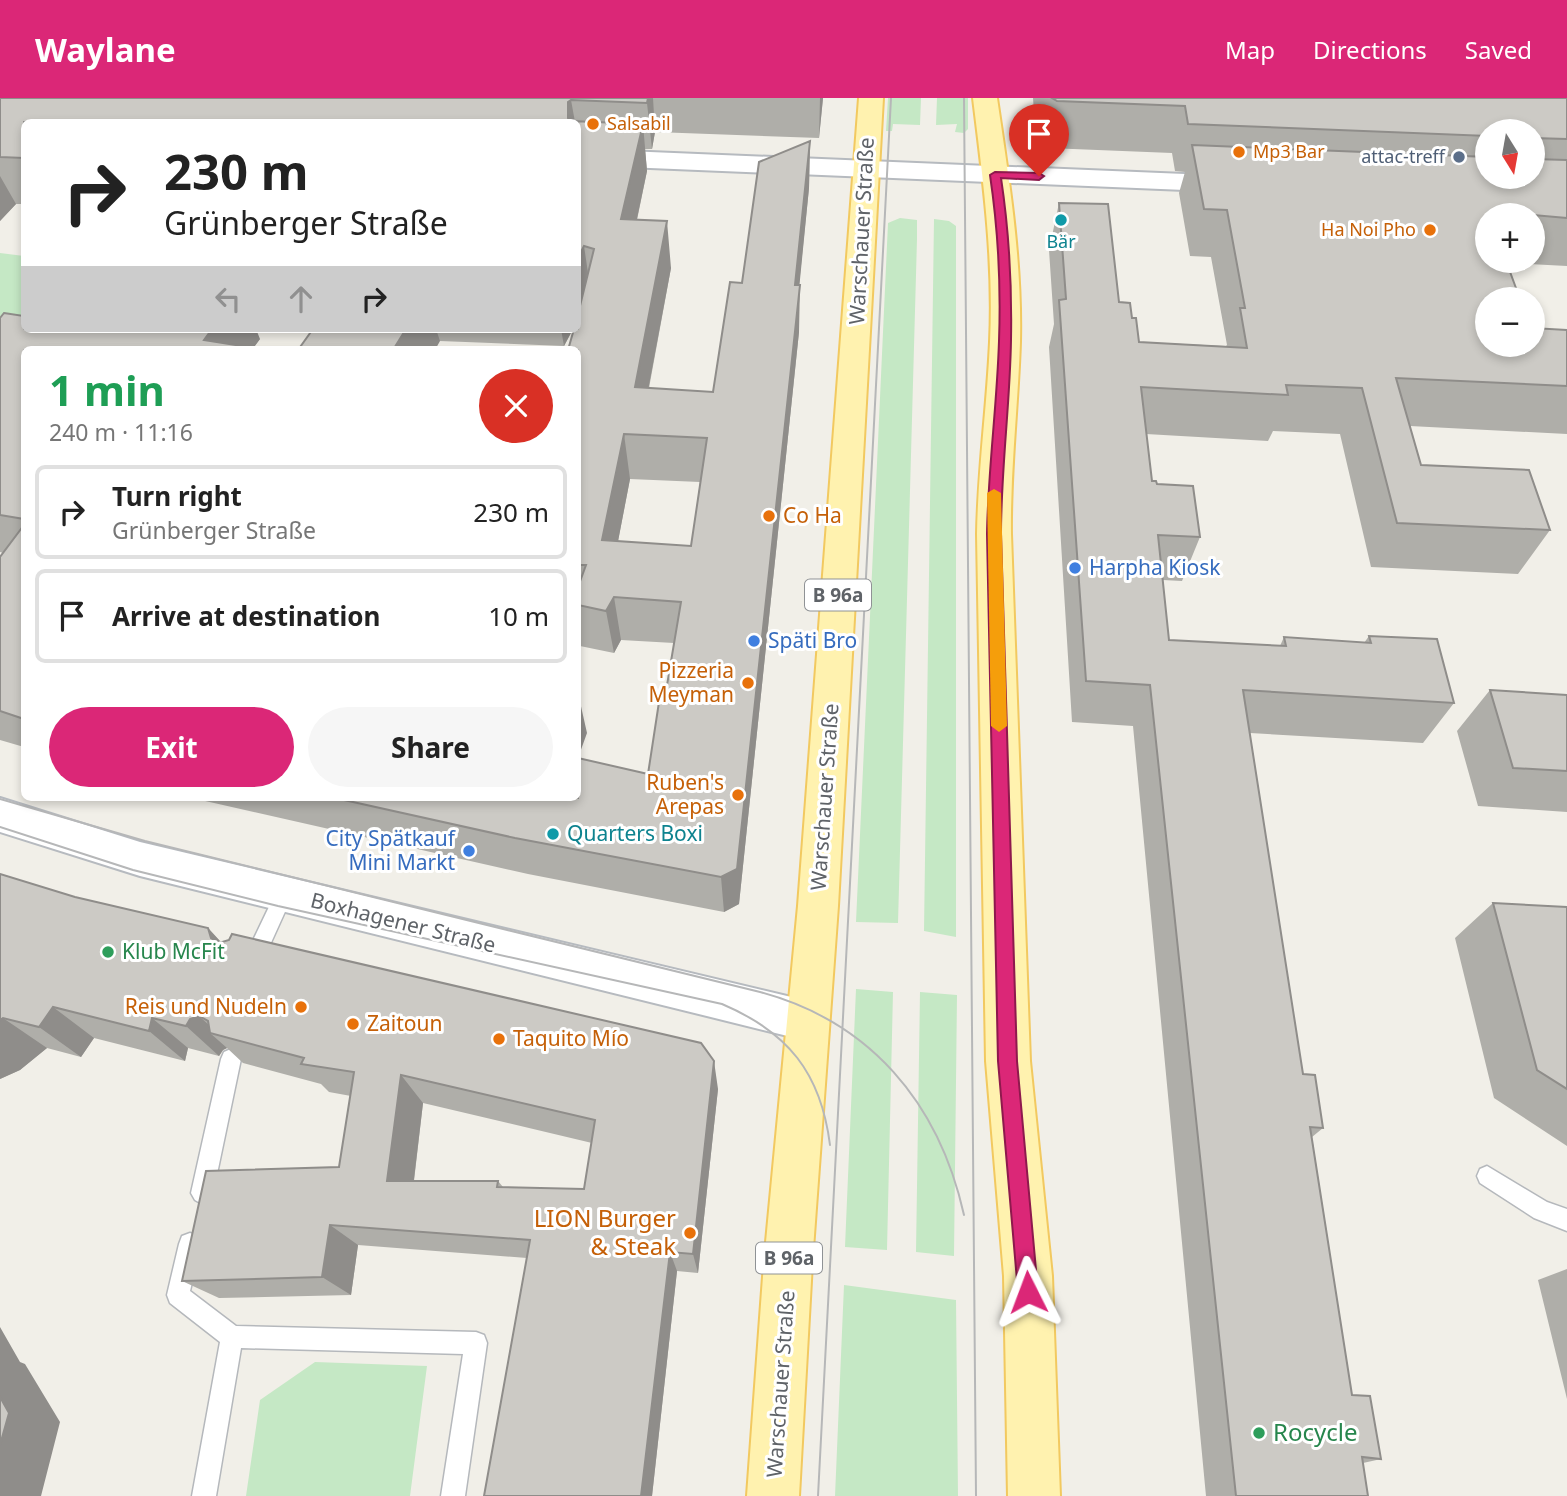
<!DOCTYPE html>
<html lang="en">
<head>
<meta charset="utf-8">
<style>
  :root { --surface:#fff; --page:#f6f6f6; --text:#222; --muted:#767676; --line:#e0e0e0; --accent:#db2777 }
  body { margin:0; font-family:"Noto Sans",sans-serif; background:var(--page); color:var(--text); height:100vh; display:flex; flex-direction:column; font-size:26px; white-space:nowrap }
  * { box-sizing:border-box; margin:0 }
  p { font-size:23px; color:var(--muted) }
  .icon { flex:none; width:38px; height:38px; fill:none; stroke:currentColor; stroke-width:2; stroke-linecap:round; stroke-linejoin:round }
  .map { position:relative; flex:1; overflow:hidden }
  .side { position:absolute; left:21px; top:248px; width:560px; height:455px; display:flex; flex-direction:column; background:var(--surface); border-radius:10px; box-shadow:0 4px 10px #0003 }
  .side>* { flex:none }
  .banner { position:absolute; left:21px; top:21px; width:560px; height:214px; border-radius:10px; box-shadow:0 4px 10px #0003; background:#fff; color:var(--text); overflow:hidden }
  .needle { width:46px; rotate:169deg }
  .controls { position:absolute; left:1475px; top:21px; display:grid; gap:14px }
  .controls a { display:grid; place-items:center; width:70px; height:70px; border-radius:50%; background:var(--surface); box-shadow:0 4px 10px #0003; font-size:35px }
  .pin { position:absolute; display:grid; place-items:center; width:60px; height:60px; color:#fff; margin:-72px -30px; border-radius:50% 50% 50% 0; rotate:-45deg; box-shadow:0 0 7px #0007 }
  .pin .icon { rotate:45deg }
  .me { position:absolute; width:77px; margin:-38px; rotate:357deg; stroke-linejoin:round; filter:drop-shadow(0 0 5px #0008) }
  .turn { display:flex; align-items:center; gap:24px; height:147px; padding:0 28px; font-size:32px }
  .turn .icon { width:91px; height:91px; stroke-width:2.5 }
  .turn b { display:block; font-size:49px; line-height:60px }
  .lanes { display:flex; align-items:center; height:66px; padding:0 28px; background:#0003; justify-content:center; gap:35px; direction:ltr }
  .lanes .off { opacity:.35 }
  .round { display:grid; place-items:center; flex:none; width:74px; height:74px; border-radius:37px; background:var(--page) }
  .head { display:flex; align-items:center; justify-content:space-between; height:119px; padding:0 28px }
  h1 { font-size:42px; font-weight:700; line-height:52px; color:#1e9e55 }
  .primary-button { display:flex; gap:14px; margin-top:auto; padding:14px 28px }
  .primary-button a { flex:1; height:80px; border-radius:42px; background:var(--accent); color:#fff; font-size:28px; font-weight:700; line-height:80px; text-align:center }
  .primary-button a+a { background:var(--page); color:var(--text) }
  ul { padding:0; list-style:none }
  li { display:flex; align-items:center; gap:21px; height:94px; margin:0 14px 10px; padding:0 14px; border:4px solid var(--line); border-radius:10px }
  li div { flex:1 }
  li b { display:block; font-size:26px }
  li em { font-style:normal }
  header { display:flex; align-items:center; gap:42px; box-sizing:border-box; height:98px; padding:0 35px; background:var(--accent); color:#fff }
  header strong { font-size:33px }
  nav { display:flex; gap:38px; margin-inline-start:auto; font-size:24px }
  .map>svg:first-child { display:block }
</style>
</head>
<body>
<header>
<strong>Waylane</strong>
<nav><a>Map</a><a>Directions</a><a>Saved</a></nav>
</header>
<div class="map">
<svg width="1567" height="1398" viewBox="0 0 1567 1398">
  <rect width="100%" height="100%" fill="#f1efe8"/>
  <path fill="#c5e8c5" d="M 888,0 L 921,0 L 920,27 L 893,26 L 892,33 L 886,33 Z
    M 937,0 L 968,0 L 968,31 L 964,35 L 955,34 L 957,26 L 936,27 Z
    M 900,120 L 917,122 L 917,141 L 898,825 L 856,824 L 888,125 Z
    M 934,121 L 949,123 L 956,128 L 956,839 L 924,833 Z
    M 0,155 L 24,158 L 24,252 L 0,302 Z
    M 856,891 L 893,894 L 887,1152 L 845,1149 Z
    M 920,894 L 957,897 L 954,1158 L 916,1154 Z
    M 844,1187 L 956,1202 L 958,1398 L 835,1398 Z
    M 315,1264 L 427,1268 L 410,1398 L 246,1398 L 260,1302 Z"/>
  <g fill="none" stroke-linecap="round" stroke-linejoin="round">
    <g stroke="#b5b8bc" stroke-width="3">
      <path id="lane" d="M 284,788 L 290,790 L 293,796 L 260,869 L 253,872 L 246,869 L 244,863 L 246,857 L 278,790 Z
        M 231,951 L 238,954 L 241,961 L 213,1095 L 209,1102 L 202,1106 L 195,1102 L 191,1095 L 221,961 L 224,954 Z
        M 1487,1068 L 1547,1104 L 1567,1111 L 1567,1133 L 1534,1120 L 1480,1085 L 1477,1078 L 1480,1071 Z
        M 190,1135 L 198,1138 L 201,1146 L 190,1193 L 236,1228 L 476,1234 L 484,1237 L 487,1245 L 465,1398 L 441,1398 L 463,1256 L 241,1250 L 216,1398 L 192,1398 L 220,1244 L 170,1205 L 167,1197 L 179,1146 L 182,1138 Z"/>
    </g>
    <g stroke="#b6babf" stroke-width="4">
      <path id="secondary" d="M 578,51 L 1233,78 L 1242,80 L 1246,86 L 1242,92 L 1233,94 L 578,67 Z
        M 0,700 L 140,744 L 808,903 L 823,909 L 829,923 L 823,937 L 808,943 L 140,778 L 0,734 Z"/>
    </g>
    <g stroke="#f2c960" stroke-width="4">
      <path id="primary" d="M 859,0 L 883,0 L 838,808 L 812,1165 L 799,1398 L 747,1398 L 764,1165 L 798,808 Z
        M 973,0 L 997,0 C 1009,81 1022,162 1020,244 C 1018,308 1010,372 1011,436 L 1030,963 L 1052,1178 L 1060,1398 L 1008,1398 L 1004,1178 L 986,963 L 977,436 C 978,372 987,309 990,244 C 994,163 983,81 973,0 Z"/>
    </g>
    <use href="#lane" fill="#fff" fill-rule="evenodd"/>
    <use href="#secondary" fill="#fff" fill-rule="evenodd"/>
    <use href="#primary" fill="#fff2af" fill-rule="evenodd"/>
    <path stroke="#b6b7b8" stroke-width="2" d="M 964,0 L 976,1398
      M 0,701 L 145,743 L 756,893 C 870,922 939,1005 964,1117
      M 0,729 L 133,772 L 278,808 L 722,906 C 788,934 821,975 830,1047
      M 818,1398 L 891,0"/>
  </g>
  <path fill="#afaea9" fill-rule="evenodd" d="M 0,0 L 823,0 L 819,40 L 655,34 L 652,51 L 645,51 L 647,73 L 637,122 L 671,170 L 649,290 L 713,294 L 742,185 L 810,43 L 809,90 L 799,187 L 799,234 L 739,806 L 724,814 L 528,776 L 192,700 L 578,700 L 648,676 L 664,605 L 674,545 L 621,542 L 614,555 L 580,548 L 578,536 L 578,252 L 574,231 L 578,24 L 24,24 L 24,106 L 16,106 L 0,123 ZM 630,381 L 700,384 L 691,448 L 618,443 Z
    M 1033,0 L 1567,0 L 1567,168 L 1507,165 L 1488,247 L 1567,232 L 1567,336 L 1410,328 L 1421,367 L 1550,432 L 1518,476 L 1371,469 L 1340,336 L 1273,333 L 1268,343 L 1146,336 L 1152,383 L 1157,386 L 1200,439 L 1182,483 L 1163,482 L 1169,542 L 1280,548 L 1284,539 L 1364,545 L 1369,538 L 1454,605 L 1423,645 L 1250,635 L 1303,976 L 1323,1030 L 1312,1039 L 1352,1297 L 1381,1361 L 1363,1365 L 1368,1398 L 1206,1398 L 1133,628 L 1072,624 L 1049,249 L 1054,226 L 1049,152 L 1059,105 L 1119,204 L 1132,220 L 1139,244 L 1226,248 L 1227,247 L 1211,159 L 1190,158 L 1179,95 L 1185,74 L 1175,73 L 1172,55 L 1048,50 L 1036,43 ZM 1488,33 L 1533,33 L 1533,79 L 1488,79 ZM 1488,117 L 1533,117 L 1533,163 L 1488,163 Z
    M 0,220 L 24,231 L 260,241 L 253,250 L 24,252 L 24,649 L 0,642 L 0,459 L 3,455 L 0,454 Z
    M 313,231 L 573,231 L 564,248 L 440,243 Z
    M 1490,592 L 1567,597 L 1567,714 L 1478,708 L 1457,633 Z
    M 0,776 L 75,799 L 208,830 L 221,844 L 718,991 L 698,1175 L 677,1173 L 652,1398 L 484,1398 L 527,1160 L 358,1147 L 351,1197 L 219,1200 L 182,1183 L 339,1069 L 351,998 L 329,994 L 321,986 L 243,965 L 227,950 L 223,952 L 219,958 L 188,950 L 185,963 L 94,940 L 81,959 L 47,950 L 20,972 L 0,981 ZM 423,1005 L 592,1045 L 584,1091 L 503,1089 L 498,1083 L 414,1083 Z
    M 1493,805 L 1567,809 L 1567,1048 L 1494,1000 L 1455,840 Z
    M 1567,1171 L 1567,1301 L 1538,1182 Z"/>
  <path fill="#8f8d8a" d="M 648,0 L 653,0 L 655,34 L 652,51 L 647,5 Z
    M 820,0 L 823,0 L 819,40 Z
    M 571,2 L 575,24 L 569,24 L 568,4 Z
    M 643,26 L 647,73 L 627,168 L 621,121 Z
    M 810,43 L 809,90 L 796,222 L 800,187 L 799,234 L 739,806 L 724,814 L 721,779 L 795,187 Z
    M 0,78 L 16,106 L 0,123 Z
    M 667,123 L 671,170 L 640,335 L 635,289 Z
    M 584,148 L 591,195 L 578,222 L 578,160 Z
    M 212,231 L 256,231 L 260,241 L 252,252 L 204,242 Z
    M 406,231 L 436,231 L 440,243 L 435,252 L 393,252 Z
    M 561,231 L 573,231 L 564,248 Z
    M 624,336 L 630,381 L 610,485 L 602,442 Z
    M 614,499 L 621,542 L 614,555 L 606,513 Z
    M 578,595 L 587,635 L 578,660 Z
    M 208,830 L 239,864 L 211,840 Z
    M 53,909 L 94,940 L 81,959 L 39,929 Z
    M 199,918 L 220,937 L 210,935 L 227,950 L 223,952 L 219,958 L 186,928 L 190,921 Z
    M 3,920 L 47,950 L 20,972 L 0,981 L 0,922 Z
    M 152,920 L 188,950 L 185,963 L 149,933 Z
    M 714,963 L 718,991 L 698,1175 L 693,1156 Z
    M 401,977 L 423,1005 L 411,1106 L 387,1083 Z
    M 330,1127 L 358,1147 L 351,1197 L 322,1179 Z
    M 670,1154 L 677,1173 L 652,1398 L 641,1398 Z
    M 0,1229 L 20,1264 L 25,1266 L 60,1324 L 41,1398 L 0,1398 Z"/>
  <path fill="#cccac5" stroke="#8f8d8a" stroke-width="2" fill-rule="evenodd" d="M 0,0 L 648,0 L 647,5 L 571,2 L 568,4 L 568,20 L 571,23 L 643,26 L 621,121 L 667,123 L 635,289 L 713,294 L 730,184 L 742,185 L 759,64 L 810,43 L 795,187 L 800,187 L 737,771 L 721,779 L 515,740 L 335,700 L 578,700 L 578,660 L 648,676 L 659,604 L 664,605 L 681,504 L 614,499 L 606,513 L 578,507 L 578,489 L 586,467 L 578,467 L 578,252 L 568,252 L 574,231 L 578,231 L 578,216 L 594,151 L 584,148 L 578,160 L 578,24 L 24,24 L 24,60 L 0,59 ZM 624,336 L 707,340 L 691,448 L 602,442 Z
    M 1052,0 L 1567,0 L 1567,41 L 1533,40 L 1533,33 L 1488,33 L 1488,38 L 1188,26 L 1185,8 L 1057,3 Z
    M 1192,47 L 1488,59 L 1488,79 L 1533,79 L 1533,61 L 1567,62 L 1567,120 L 1533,117 L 1488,117 L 1488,163 L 1506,163 L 1520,201 L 1488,201 L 1488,247 L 1533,247 L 1533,230 L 1567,232 L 1567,288 L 1396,280 L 1421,367 L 1529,372 L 1550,432 L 1397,425 L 1362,290 L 1286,287 L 1288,297 L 1141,289 L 1152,383 L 1156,383 L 1157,386 L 1193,388 L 1200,439 L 1158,437 L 1169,542 L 1286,548 L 1284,539 L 1371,545 L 1369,538 L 1437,541 L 1454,605 L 1243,592 L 1303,976 L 1315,977 L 1323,1030 L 1310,1029 L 1352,1297 L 1370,1298 L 1381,1361 L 1362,1359 L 1368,1398 L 1236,1398 L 1150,587 L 1086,583 L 1059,202 L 1066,201 L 1059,105 L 1108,106 L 1119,204 L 1130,205 L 1132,220 L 1136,220 L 1139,244 L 1247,250 L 1240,210 L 1245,210 L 1227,112 L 1204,111 Z
    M 4,215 L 24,218 L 24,231 L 212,231 L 204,242 L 268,252 L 24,252 L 24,421 L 0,417 L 0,220 Z
    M 313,231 L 406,231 L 393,252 L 298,252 Z
    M 24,427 L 24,532 L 23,534 L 24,534 L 24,621 L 0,613 L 0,459 Z
    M 1490,592 L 1567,597 L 1567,673 L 1513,670 Z
    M 0,776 L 75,799 L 208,830 L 211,840 L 219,845 L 229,842 L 232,836 L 701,945 L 714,963 L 693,1156 L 670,1154 L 641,1398 L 484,1398 L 530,1142 L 330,1127 L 322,1179 L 182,1183 L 206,1073 L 339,1069 L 354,974 L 301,966 L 304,960 L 210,935 L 208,923 L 199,918 L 190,921 L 186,928 L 152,920 L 149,933 L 53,909 L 39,929 L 3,920 L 0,922 ZM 401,977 L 595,1022 L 584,1091 L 497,1089 L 498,1083 L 387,1083 Z
    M 1493,805 L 1567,809 L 1567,991 L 1537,972 Z
    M 0,1299 L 9,1315 L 0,1347 Z"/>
  <path fill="#db2777" stroke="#8e194d" stroke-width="2" d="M 995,74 L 1039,75 L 1044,78 L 1039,82 L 1001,80 C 1009,133 1012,189 1011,242 C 1010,307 1001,371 1001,436 L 1017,963 L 1038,1194 L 1035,1201 L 1028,1204 L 1021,1201 L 1018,1194 L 998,963 L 987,436 C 988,372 997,308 999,243 C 1001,188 998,131 990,77 Z"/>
  <path fill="#f59e0b" d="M 994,391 L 1001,395 L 1007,628 L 999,634 L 991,628 L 987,395 Z"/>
  <g fill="#e8710a" stroke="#fff" stroke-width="2.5">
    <circle cx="593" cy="26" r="7"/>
    <circle cx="1239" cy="54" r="7"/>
    <circle cx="1430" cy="132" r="7"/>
    <circle cx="769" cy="418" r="7"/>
    <circle cx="748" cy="585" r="7"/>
    <circle cx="738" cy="697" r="7"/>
    <circle cx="301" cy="909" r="7"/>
    <circle cx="353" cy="926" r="7"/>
    <circle cx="499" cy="941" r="7"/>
    <circle cx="690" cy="1135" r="7"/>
  </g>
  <circle fill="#5c6f8a" stroke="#fff" stroke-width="2.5" cx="1459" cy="59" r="7"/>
  <g fill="#0f9aa8" stroke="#fff" stroke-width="2.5">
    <circle cx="1061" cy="122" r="7"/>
    <circle cx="553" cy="736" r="7"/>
  </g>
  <g fill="#3f7fe0" stroke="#fff" stroke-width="2.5">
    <circle cx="1075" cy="470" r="7"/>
    <circle cx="754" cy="543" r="7"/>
    <circle cx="469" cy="753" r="7"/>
  </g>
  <g fill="#2e9e5b" stroke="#fff" stroke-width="2.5">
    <circle cx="108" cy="854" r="7"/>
    <circle cx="1259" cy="1335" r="7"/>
  </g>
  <g text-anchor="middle" stroke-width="6" stroke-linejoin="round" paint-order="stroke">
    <g font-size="18" fill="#c56008" stroke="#fff" text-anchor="start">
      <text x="607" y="32">Salsabil</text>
      <text x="1253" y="60">Mp3 Bar</text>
      <text x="1416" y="138" text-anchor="end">Ha Noi Pho</text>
    </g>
    <g font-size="18" fill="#4e5e75" stroke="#fff" text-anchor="end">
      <text x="1445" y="65">attac-treff</text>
    </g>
    <g font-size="18" fill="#0d838f" stroke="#fff">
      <text x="1061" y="150">Bär</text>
    </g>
    <g fill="#fff" stroke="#8f9295" stroke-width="2">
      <rect x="805" y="481.5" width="66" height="31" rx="5"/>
      <rect x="756" y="1144.5" width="66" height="31" rx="5"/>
    </g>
    <g font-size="19" font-weight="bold" fill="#5f6368">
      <text x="838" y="504">B 96a</text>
      <text x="789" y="1167">B 96a</text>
    </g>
    <g font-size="21" fill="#5f6368" stroke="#fff">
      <text transform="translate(862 133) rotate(-87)" y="7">Warschauer Straße</text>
      <text transform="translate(825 699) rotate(-86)" y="7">Warschauer Straße</text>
      <text transform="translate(403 825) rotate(14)" y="7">Boxhagener Straße</text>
      <text transform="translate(781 1286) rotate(-86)" y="7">Warschauer Straße</text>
    </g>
    <g font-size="21" fill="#c56008" stroke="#fff" text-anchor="start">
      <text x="783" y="425">Co Ha</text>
      <text x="734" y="580" text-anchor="end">Pizzeria<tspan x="734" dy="24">Meyman</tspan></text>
      <text x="724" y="692" text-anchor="end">Ruben's<tspan x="724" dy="24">Arepas</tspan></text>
      <text x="287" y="916" text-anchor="end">Reis und Nudeln</text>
      <text x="367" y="933">Zaitoun</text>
      <text x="513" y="948">Taquito Mío</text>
    </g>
    <g font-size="21" fill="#366cbe" stroke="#fff" text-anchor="start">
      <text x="1089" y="477">Harpha Kiosk</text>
      <text x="768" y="550">Späti Bro</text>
      <text x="455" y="748" text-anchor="end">City Spätkauf<tspan x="455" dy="24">Mini Markt</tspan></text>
    </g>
    <g font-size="21" fill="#0d838f" stroke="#fff" text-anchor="start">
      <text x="567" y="743">Quarters Boxi</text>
    </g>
    <g font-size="21" fill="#27864d" stroke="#fff" text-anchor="start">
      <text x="122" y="861">Klub McFit</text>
    </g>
    <g font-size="24" fill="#c56008" stroke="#fff" text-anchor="end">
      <text x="676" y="1129">LION Burger<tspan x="676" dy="28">&amp; Steak</tspan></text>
    </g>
    <g font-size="24" fill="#27864d" stroke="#fff" text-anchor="start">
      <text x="1273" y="1343">Rocycle</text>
    </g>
  </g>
</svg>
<div class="controls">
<a><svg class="needle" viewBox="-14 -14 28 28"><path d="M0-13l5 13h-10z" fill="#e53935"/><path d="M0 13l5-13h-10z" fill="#767676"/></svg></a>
<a>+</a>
<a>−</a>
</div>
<div class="pin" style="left:1039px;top:78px;background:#d93025"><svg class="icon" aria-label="arrive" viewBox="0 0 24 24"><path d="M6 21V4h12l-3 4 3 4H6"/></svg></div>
<svg class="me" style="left:1028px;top:1194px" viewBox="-20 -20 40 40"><path d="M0-17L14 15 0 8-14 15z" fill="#db2777" stroke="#fff" stroke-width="4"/></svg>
<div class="banner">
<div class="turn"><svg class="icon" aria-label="right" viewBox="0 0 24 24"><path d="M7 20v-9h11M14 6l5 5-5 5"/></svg><div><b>230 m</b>Grünberger Straße</div></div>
<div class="lanes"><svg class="icon off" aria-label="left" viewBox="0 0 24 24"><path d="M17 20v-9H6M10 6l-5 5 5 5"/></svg><svg class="icon off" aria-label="ahead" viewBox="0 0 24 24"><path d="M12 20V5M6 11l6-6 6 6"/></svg><svg class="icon" aria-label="right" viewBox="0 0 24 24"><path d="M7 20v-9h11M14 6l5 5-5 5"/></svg></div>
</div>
<section class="side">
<div class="head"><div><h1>1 min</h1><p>240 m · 11:16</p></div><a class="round" style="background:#d93025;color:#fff"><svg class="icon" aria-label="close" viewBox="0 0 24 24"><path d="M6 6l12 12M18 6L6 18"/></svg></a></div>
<ul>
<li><svg class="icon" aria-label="right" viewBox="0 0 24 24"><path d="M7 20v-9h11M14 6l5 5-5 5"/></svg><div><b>Turn right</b><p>Grünberger Straße</p></div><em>230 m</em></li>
<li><svg class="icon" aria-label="arrive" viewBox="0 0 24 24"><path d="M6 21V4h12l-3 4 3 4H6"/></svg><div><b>Arrive at destination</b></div><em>10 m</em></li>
</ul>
<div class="primary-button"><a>Exit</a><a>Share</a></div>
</section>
</div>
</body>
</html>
